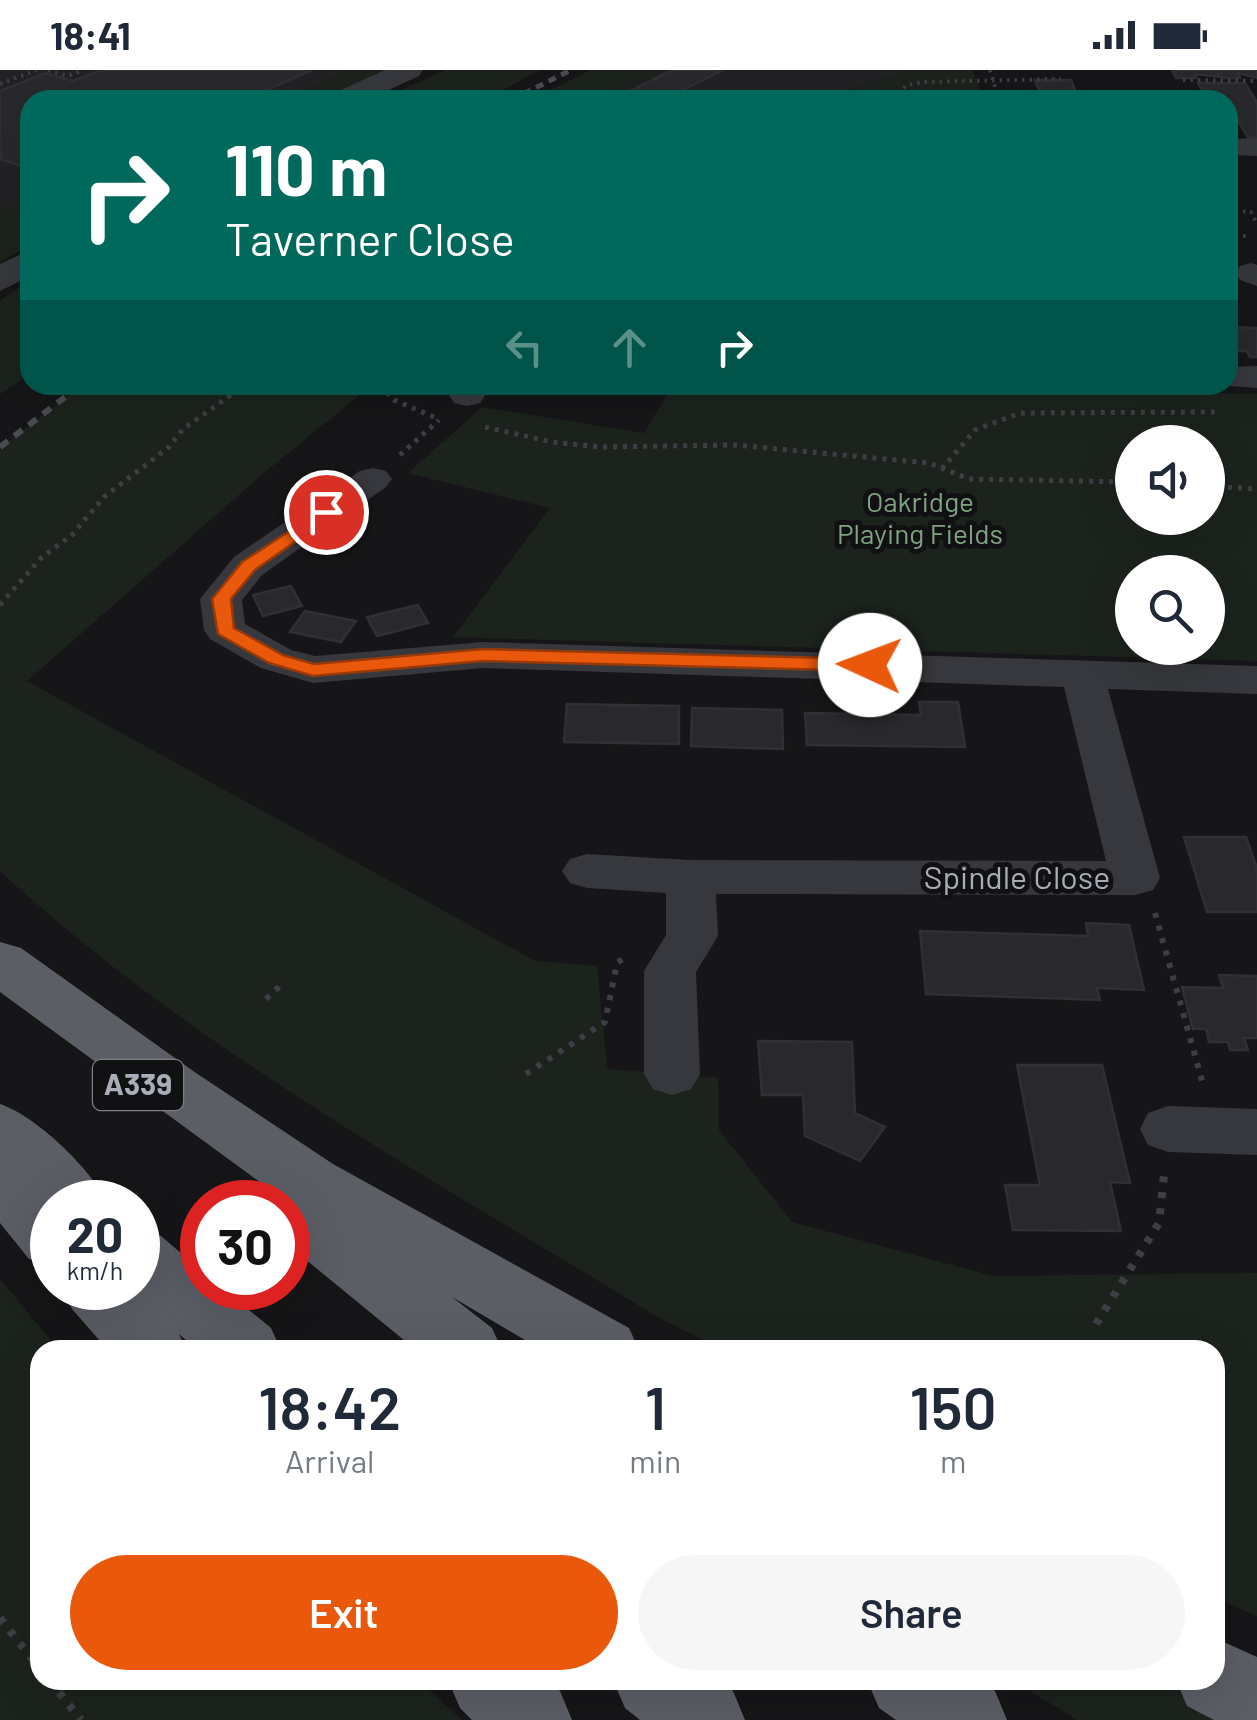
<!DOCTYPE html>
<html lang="en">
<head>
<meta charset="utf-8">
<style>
  :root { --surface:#fff; --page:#f6f6f7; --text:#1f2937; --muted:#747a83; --accent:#ea580c }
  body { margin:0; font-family:Barlow,sans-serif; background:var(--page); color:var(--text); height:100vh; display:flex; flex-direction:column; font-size:38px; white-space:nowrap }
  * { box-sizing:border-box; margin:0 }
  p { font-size:32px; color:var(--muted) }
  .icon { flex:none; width:55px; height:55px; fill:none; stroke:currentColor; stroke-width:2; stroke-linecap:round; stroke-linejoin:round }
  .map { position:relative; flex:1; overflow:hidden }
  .side { position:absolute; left:30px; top:1270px; width:1195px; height:350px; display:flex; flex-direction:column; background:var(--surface); border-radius:30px; box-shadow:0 10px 40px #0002 }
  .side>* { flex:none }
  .hud { position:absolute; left:20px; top:20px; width:1218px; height:305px; border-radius:30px; box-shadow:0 10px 40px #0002; background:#00695c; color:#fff; overflow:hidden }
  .buttons { position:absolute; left:1115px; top:355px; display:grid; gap:20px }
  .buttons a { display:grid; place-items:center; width:110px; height:110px; border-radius:50%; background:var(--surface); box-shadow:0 10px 40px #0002; font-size:50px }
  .speed { position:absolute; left:30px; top:1110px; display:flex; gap:20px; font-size:50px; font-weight:700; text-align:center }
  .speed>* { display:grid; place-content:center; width:130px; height:130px; border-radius:50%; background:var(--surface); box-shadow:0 10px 40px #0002; line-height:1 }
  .speed small { font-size:25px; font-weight:400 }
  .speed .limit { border:15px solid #d22; background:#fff; color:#111 }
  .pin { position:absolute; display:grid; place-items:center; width:85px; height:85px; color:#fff; margin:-42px; border:5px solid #fff; border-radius:50%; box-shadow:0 2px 10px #0007 }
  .me { position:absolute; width:110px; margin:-55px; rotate:272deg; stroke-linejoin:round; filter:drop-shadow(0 0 8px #0008) }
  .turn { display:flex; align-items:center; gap:35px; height:210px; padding:0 40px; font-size:45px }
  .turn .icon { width:130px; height:130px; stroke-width:2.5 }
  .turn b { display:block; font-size:70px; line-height:85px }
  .lanes { display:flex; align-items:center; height:95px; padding:0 40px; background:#0003; justify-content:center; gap:50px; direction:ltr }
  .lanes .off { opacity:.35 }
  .eta { display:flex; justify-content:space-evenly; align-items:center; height:170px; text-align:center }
  .eta b { font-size:60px; font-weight:600; line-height:70px }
  .action { display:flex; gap:20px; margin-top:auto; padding:20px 40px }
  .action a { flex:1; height:115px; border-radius:60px; background:var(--accent); color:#fff; font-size:40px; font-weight:600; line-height:115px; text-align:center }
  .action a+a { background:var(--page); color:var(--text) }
  .status { display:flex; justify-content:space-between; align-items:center; height:70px; padding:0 50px; background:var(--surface); direction:ltr }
  .status svg { height:28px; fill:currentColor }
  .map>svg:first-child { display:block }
</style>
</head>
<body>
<div class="status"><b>18:41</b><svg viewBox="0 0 49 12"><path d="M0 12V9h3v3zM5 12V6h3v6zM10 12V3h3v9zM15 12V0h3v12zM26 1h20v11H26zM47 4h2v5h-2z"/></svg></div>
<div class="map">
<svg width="1257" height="1650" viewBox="0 0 1257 1650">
  <rect width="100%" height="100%" fill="#161618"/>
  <path fill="#222225" d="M 0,0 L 352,0 L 283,30 L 30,30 L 30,142 L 0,155 Z
    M 664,0 L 910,0 L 815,30 L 603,30 Z"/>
  <path fill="#1c231d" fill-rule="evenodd" d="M 352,0 L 395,0 L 327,30 L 283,30 Z
    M 445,0 L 540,0 L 484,30 L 379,30 Z
    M 591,0 L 664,0 L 603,30 L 530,30 Z
    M 910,0 L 972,0 L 984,30 L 815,30 Z
    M 0,135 L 25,144 L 30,142 L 30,175 L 0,192 Z
    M 30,210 L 30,304 L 0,324 L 0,231 Z
    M 83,315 L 372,315 L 265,402 L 27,611 L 535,891 L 597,896 L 607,999 L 718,1008 L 719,1060 L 792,1152 L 993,1206 L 1257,1203 L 1257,1546 L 1215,1528 L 1215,1280 L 722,1280 L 661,1249 C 435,1110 196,982 0,801 L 0,378 Z
    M 673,315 L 945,315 L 951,318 L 1257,324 L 1257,591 L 453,567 L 550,438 L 408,403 L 482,337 L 644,363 ZM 1132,372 L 1208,372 L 1208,448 L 1132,448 ZM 1208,502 L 1208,578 L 1132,578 L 1132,502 Z
    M 0,1209 L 59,1280 L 40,1280 L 40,1610 L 418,1610 L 462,1650 L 0,1650 Z
    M 1013,1610 L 1162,1610 L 1243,1650 L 1077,1650 Z"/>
  <path fill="#29292c" stroke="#303034" stroke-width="2.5" d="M 101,0 L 312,0 L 244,30 L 30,30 L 30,99 L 0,89 L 0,21 L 45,3 L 73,11 Z
    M 673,0 L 723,0 L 663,30 L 612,30 Z
    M 1172,0 L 1257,0 L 1257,8 L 1238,3 L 1240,8 L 1224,8 L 1217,3 L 1220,7 L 1195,4 L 1197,8 L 1176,8 Z
    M 1035,10 L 1071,10 L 1079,30 L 1043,30 Z
    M 1198,13 L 1245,13 L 1257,32 L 1257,67 L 1248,67 L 1232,41 L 1228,41 L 1228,30 L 1208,30 Z
    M 1228,257 L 1257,258 L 1257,287 L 1250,287 L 1247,281 L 1228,281 Z
    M 291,516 L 302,536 L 263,546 L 253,525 Z
    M 418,535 L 428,553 L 377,566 L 367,547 Z
    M 305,541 L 356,551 L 341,572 L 290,562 Z
    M 919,632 L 958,632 L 965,677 L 807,675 L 805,643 L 921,645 Z
    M 567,634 L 679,636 L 679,674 L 564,672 Z
    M 692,638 L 782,640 L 783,679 L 691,676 Z
    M 1184,767 L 1246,767 L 1257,798 L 1257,842 L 1207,842 Z
    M 1086,853 L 1129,855 L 1144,920 L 1097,918 L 1100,930 L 926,924 L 920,861 L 1088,866 Z
    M 1219,905 L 1257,906 L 1257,968 L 1244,968 L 1248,980 L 1230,980 L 1228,972 L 1209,972 L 1206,959 L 1193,959 L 1182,917 L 1223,918 Z
    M 758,971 L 852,972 L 855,1043 L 885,1057 L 860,1091 L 805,1066 L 803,1025 L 762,1025 Z
    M 1017,995 L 1102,995 L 1130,1113 L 1110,1112 L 1121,1161 L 1013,1160 L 1005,1115 L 1040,1115 Z"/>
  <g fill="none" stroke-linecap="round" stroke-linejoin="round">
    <path stroke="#3d3f44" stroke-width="4" stroke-dasharray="2.5 5" stroke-linecap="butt" d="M 48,0 L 68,6 L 83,0
      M 990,0 L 999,30
      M 1183,10 L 1257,11
      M 0,14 L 37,0
      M 901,30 L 898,23 L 907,15 L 924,12 L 1061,9
      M 1228,140 L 1251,142 L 1257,154
      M 1228,166 L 1246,166"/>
    <path stroke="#3d3f44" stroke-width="5" stroke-dasharray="4 6" stroke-linecap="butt" d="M 380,315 L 394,330 L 434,347
      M 485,357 L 552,372 L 600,377 L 735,375 L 929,393 L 969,409 L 1132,412
      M 400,385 L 439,350
      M 942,399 L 975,360 L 1020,343 L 1216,342
      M 1208,416 L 1257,419
      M 0,535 L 41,488 L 72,465 L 104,427 L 169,377 L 183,359 L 245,315"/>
    <path stroke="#3d3f44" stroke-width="6" stroke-dasharray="5 8" stroke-linecap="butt" d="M 1155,843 L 1203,1014
      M 266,929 L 285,911
      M 526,1004 L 605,952 L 617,893 L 623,889"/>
    <path stroke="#3d3f44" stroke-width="8" stroke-dasharray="6 10" stroke-linecap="butt" d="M 1096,1254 L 1159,1153 L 1164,1105
      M 0,1548 L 40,1599
      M 49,1610 L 81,1650"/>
    <path fill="#37383d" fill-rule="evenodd" d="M 1085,20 L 1160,22 L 1174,30 L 1073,30 L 1075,22 Z
      M 1257,68 L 1257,86 L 1228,85 L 1228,69 Z
      M 1251,193 L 1257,195 L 1257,216 L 1240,210 L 1235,203 L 1240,196 Z
      M 1257,296 L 1257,318 L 1218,315 L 1228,315 L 1228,297 Z
      M 456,315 L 492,315 L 480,333 L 467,336 L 454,333 L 449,325 Z
      M 373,398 L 386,401 L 392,409 L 386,417 L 262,505 L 242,530 L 245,554 L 291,580 L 315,586 L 483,572 L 1257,596 L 1257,624 L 1108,619 L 1160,808 L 1153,820 L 1135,825 L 716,824 L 718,866 L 696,902 L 700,1004 L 691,1019 L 672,1025 L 653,1019 L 644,1004 L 644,901 L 666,865 L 666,823 L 587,818 L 570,813 L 562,801 L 570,789 L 587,784 L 690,790 L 1106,791 L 1064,617 L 483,598 L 313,613 L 261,598 L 210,569 L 204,560 L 200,529 L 234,487 L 360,401 Z
      M 1168,1036 L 1257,1039 L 1257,1085 L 1168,1082 L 1148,1075 L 1140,1059 L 1148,1043 Z"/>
    <path fill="#37383d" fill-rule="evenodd" d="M 385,0 L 423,0 L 419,6 L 367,30 L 328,30 L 332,24 Z
      M 30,180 L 30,206 L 0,221 L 0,194 Z"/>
    <path fill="#5b5e65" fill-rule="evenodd" d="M 0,872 L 21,878 L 196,1003 L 333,1094 L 629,1258 L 639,1280 L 542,1280 L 452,1227 L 492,1258 L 502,1280 L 416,1280 L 288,1175 L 288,1132 L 258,1132 L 268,1118 L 0,922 Z
      M 0,1034 C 36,1046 90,1098 107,1132 L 52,1132 L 52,1197 L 29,1189 L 0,1153 Z
      M 138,1158 L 161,1166 L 202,1201 L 202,1218 L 222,1218 L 271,1258 L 281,1280 L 197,1280 L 179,1264 L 187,1280 L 108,1280 L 72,1239 L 62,1218 L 138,1218 Z
      M 1215,1568 L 1257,1587 L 1257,1650 L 1214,1650 L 1187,1636 L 1176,1610 L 1215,1610 Z
      M 448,1610 L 547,1610 L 560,1621 L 572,1650 L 472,1650 L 460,1638 Z
      M 613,1610 L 718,1610 L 733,1621 L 745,1650 L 640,1650 L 625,1638 Z
      M 867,1610 L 978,1610 L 995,1621 L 1007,1650 L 896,1650 L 879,1638 Z"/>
    <path stroke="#4a4c52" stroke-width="5" stroke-dasharray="8 6" stroke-linecap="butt" d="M 511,30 L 571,0"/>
    <path stroke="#4a4c52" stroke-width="6" stroke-dasharray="10 8" stroke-linecap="butt" d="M 0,377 L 81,315"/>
  </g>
  <path fill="#ea580c" stroke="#983908" stroke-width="2.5" d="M 326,437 L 335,442 L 332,446 L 255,500 L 231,529 L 234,558 L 283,585 L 314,594 L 483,579 L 870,589 L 880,595 L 870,601 L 483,591 L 313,606 L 269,593 L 218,564 L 212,529 L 242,492 Z"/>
  <g text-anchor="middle" stroke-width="10" stroke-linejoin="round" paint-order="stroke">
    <g font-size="28" fill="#7fa381" stroke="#111113">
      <text x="920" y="442">Oakridge<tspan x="920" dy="32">Playing Fields</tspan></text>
    </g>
    <rect fill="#111113" stroke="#7b7e86" stroke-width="2.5" x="93" y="990" width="90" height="50" rx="8"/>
    <g font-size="30" font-weight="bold" fill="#a8adb8">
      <text x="138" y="1025">A339</text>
    </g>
    <g font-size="32" fill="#a8adb8" stroke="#111113">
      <text x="1017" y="819">Spindle Close</text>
    </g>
  </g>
</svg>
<div class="buttons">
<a><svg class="icon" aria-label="sound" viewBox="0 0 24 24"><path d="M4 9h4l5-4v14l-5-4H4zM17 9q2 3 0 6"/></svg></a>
<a><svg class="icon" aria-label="search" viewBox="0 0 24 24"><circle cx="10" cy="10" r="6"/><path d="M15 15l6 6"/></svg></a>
</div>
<div class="speed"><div>20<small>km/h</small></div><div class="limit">30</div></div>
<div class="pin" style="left:326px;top:442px;background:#d93025"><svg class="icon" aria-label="arrive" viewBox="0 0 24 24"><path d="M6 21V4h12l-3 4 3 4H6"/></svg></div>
<svg class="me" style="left:870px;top:595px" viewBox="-20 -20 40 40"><circle r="19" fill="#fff"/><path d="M0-13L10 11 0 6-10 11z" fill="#ea580c"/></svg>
<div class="hud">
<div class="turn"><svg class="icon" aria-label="right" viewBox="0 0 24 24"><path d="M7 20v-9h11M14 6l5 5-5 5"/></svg><div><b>110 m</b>Taverner Close</div></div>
<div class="lanes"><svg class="icon off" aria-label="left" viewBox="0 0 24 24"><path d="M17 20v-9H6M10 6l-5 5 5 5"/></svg><svg class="icon off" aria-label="ahead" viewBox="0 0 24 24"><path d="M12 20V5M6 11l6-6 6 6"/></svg><svg class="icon" aria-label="right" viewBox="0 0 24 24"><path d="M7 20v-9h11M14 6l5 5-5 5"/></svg></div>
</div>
<section class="side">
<div class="eta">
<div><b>18:42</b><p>Arrival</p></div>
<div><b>1</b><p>min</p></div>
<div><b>150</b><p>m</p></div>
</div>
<div class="action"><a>Exit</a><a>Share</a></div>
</section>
</div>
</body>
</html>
